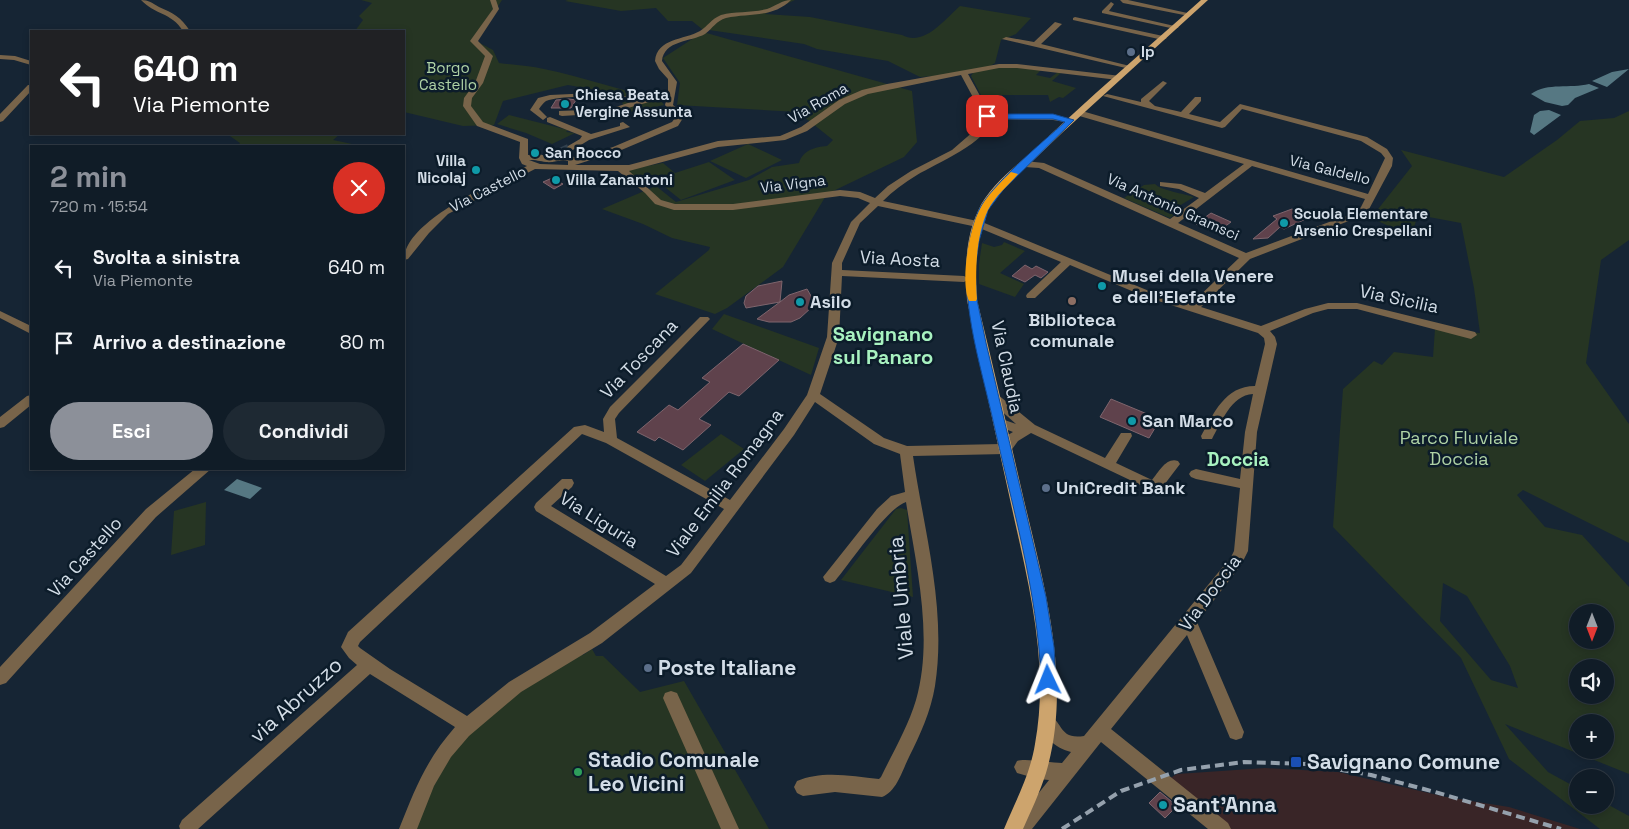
<!DOCTYPE html>
<html lang="it">
<head>
<meta charset="utf-8">
<style>
  :root { --surface:#101c27; --page:#1e2933; --text:#f1f3f6; --muted:#9ca1a7; --line:#303a44; --accent:#8c9099 }
  body { margin:0; font-family:"Space Grotesk",sans-serif; background:var(--page); color:var(--text); height:100vh; display:flex; flex-direction:column; font-size:19px; white-space:nowrap }
  * { box-sizing:border-box; margin:0 }
  p { font-size:16px; color:var(--muted) }
  .icon { flex:none; width:28px; height:28px; fill:none; stroke:currentColor; stroke-width:2; stroke-linecap:round; stroke-linejoin:round }
  .map { position:relative; flex:1; overflow:hidden }
  .details { position:absolute; left:30px; top:145px; width:375px; height:325px; display:flex; flex-direction:column; background:var(--surface); border-radius:0px; box-shadow:0 2px 8px #0003,0 0 0 1px var(--line) }
  .details>* { flex:none }
  .top-card { position:absolute; left:30px; top:30px; width:375px; height:105px; border-radius:0px; box-shadow:0 2px 8px #0003,0 0 0 1px var(--line); background:#202124; color:#fff; overflow:hidden }
  .needle { width:32px; rotate:180deg }
  .fabs { position:absolute; left:1569px; top:604px; display:grid; gap:10px }
  .fabs a { display:grid; place-items:center; width:45px; height:45px; border-radius:50%; background:var(--surface); box-shadow:0 2px 8px #0003,0 0 0 1px var(--line); font-size:25px }
  .pin { position:absolute; display:grid; place-items:center; width:42px; height:42px; color:#fff; margin:-21px; border-radius:10px; box-shadow:0 2px 8px #0006 }
  .me { position:absolute; width:55px; margin:-28px; rotate:358deg; stroke-linejoin:round; filter:drop-shadow(0 0 4px #0008) }
  .turn { display:flex; align-items:center; gap:18px; height:105px; padding:0 20px; font-size:22px }
  .turn .icon { width:65px; height:65px; stroke-width:2.5 }
  .turn b { display:block; font-size:35px; line-height:42px }
  .round { display:grid; place-items:center; flex:none; width:52px; height:52px; border-radius:26px; background:var(--page) }
  .head { display:flex; align-items:center; justify-content:space-between; height:85px; padding:0 20px }
  h1 { font-size:30px; font-weight:700; line-height:38px; color:var(--accent) }
  .primary-button { display:flex; gap:10px; margin-top:auto; padding:10px 20px }
  .primary-button a { flex:1; height:58px; border-radius:30px; background:var(--accent); color:#fff; font-size:20px; font-weight:700; line-height:58px; text-align:center }
  .primary-button a+a { background:var(--page); color:var(--text) }
  ul { padding:0; list-style:none }
  li { display:flex; align-items:center; gap:15px; height:75px; padding:0 20px }
  li div { flex:1 }
  li b { display:block; font-size:19px }
  li em { font-style:normal }
  .map>svg:first-child { display:block }
</style>
</head>
<body>
<div class="map">
<svg width="1629" height="829" viewBox="0 0 1629 829">
  <rect width="100%" height="100%" fill="#162534"/>
  <path fill="#392527" d="M 1265,768 L 1338,772 L 1446,797 L 1509,807 L 1580,829 L 1216,829 L 1162,783 L 1177,774 Z"/>
  <path fill="#263523" fill-rule="evenodd" d="M 361,0 L 502,0 L 476,41 L 493,50 L 499,63 C 514,65 530,66 544,69 C 584,77 621,91 660,99 L 664,105 L 626,113 L 619,94 L 568,85 L 503,101 L 494,125 L 463,126 L 404,112 L 404,31 L 355,31 L 363,20 L 359,16 L 372,3 Z
    M 568,0 L 795,0 L 765,14 L 810,17 L 902,35 C 924,47 944,20 960,6 L 1031,18 L 1016,34 L 1001,40 L 995,63 L 987,68 L 1008,67 L 1041,70 L 1036,75 L 1050,78 L 1058,72 L 1061,73 L 1052,81 L 1076,88 L 1063,98 L 1059,97 L 1050,102 L 1048,95 L 981,95 L 971,76 L 973,73 L 920,77 L 888,61 L 817,49 L 804,44 L 702,29 L 692,21 L 668,21 L 656,8 L 621,11 L 565,1 Z
    M 703,32 L 912,91 L 917,142 L 904,157 L 827,194 L 783,267 L 727,308 L 715,314 L 655,294 L 709,250 L 710,247 L 672,238 L 643,224 L 602,209 L 656,186 L 676,202 L 749,180 L 772,167 L 799,163 C 803,150 815,147 827,146 L 833,140 L 798,112 L 677,105 L 680,83 L 663,58 Z
    M 1629,111 L 1629,240 L 1601,260 L 1586,363 L 1629,424 L 1629,543 L 1523,490 L 1517,495 L 1545,527 L 1582,535 L 1629,587 L 1629,774 L 1505,724 L 1548,772 L 1577,788 L 1578,805 L 1605,805 L 1605,803 L 1629,816 L 1629,829 L 1600,829 L 1509,759 L 1461,658 L 1333,527 L 1343,389 L 1374,361 L 1382,365 L 1394,352 L 1433,357 L 1435,329 L 1480,333 L 1474,288 L 1461,223 L 1418,215 L 1411,236 L 1371,218 L 1412,166 L 1401,150 L 1504,177 L 1557,140 L 1580,121 L 1614,118 ZM 1443,583 L 1467,596 L 1510,666 L 1518,688 L 1491,680 L 1440,621 ZM 1578,612 L 1605,612 L 1605,640 L 1578,640 ZM 1578,668 L 1605,668 L 1605,695 L 1578,695 ZM 1578,722 L 1605,722 L 1605,750 L 1578,750 Z
    M 509,115 L 568,130 L 566,132 L 575,133 L 552,144 L 526,133 L 497,124 Z
    M 227,134 L 340,134 L 333,140 L 352,144 L 350,146 L 238,146 L 240,143 Z
    M 748,144 L 782,160 L 746,178 L 710,161 Z
    M 709,162 L 735,180 L 681,200 L 656,180 L 643,184 L 626,170 L 663,163 L 675,173 Z
    M 1155,184 C 1160,190 1185,194 1194,197 L 1174,209 L 1178,212 L 1170,218 L 1124,198 L 1144,185 Z
    M 1004,242 L 1025,251 L 1000,273 L 1024,284 L 1015,297 L 979,284 L 979,264 L 982,243 L 994,247 L 1002,245 Z
    M 724,314 L 819,348 L 811,375 L 712,329 Z
    M 721,434 L 744,449 L 705,481 L 681,465 Z
    M 206,502 L 205,545 L 171,555 L 174,511 Z
    M 901,508 L 907,510 L 913,597 L 841,580 L 896,509 Z
    M 592,649 L 596,656 L 603,656 L 640,692 L 684,681 L 769,829 L 409,829 L 467,728 L 568,653 L 583,655 Z"/>
  <path fill="#567883" d="M 1629,69 L 1607,87 L 1592,81 L 1612,72 Z
    M 1589,84 L 1599,88 L 1575,98 L 1568,105 L 1562,106 L 1545,102 L 1531,94 C 1548,82 1570,89 1589,84 Z
    M 1549,110 L 1561,115 L 1534,135 L 1530,132 L 1534,115 L 1540,111 Z
    M 237,479 L 262,488 L 250,499 L 224,490 Z"/>
  <path fill="#5f424c" stroke="#7e656d" d="M 569,99 L 576,100 L 571,108 L 551,108 L 556,100 Z
    M 552,178 L 563,184 L 554,189 L 543,182 Z
    M 1292,209 L 1308,218 L 1284,229 L 1280,227 L 1268,238 L 1253,239 L 1277,219 L 1273,216 Z
    M 1211,213 L 1231,222 L 1216,233 L 1196,224 Z
    M 1025,265 L 1032,269 L 1036,266 L 1048,272 L 1041,278 L 1035,275 L 1025,282 L 1012,276 Z
    M 782,281 L 780,302 L 789,295 L 807,289 L 814,301 L 812,307 L 800,318 L 791,322 L 769,322 L 757,319 L 780,302 L 746,308 L 744,303 L 746,296 L 758,286 Z
    M 743,344 L 779,360 L 739,396 L 729,392 L 699,419 L 711,425 L 693,441 L 683,450 L 659,437 L 655,441 L 637,432 L 669,405 L 678,410 L 710,382 L 702,378 Z
    M 1111,399 L 1152,416 L 1150,420 L 1158,423 L 1149,438 L 1100,417 Z
    M 1160,792 L 1177,806 L 1165,818 L 1149,803 Z"/>
  <g fill="none" stroke-linecap="round" stroke-linejoin="round">
    <path stroke="#32414f" stroke-width="10" stroke-dasharray="10 5" stroke-linecap="butt" d="M 560,153 L 571,148"/>
    <path fill="#78644a" fill-rule="evenodd" d="M 141,0 C 149,0 152,3 159,7 C 173,13 181,17 190,31 L 183,31 C 171,12 155,15 141,0 Z
      M 490,0 L 496,0 L 499,9 L 478,41 L 493,56 L 483,83 L 472,98 L 471,106 L 483,122 L 528,139 L 528,155 L 539,154 L 549,157 L 564,154 L 578,158 L 613,147 L 672,122 L 675,118 L 665,105 L 667,97 L 610,113 L 562,116 L 559,115 L 559,111 L 610,109 L 634,101 C 613,99 566,93 546,101 C 543,103 541,106 539,109 L 547,117 L 543,120 L 530,110 L 538,98 L 550,95 L 593,93 L 645,98 L 668,92 L 668,79 L 659,69 L 655,61 C 657,38 684,40 700,31 C 708,26 711,19 721,15 C 736,11 752,13 767,9 C 776,6 782,0 791,0 C 773,18 749,13 726,18 C 716,21 713,28 705,34 C 691,42 664,40 662,61 L 677,82 L 673,105 L 681,112 L 683,118 L 678,126 L 619,151 L 575,165 L 629,165 L 718,141 L 780,136 L 801,127 L 839,100 L 862,90 L 887,84 L 999,64 L 1017,64 L 1121,76 L 1122,78 L 1118,80 L 1017,68 L 999,68 L 968,74 L 990,114 L 1053,114 L 1074,120 L 1070,123 L 1053,120 L 991,119 C 989,142 935,164 917,175 C 904,183 893,191 883,201 L 982,222 L 1154,293 L 1191,304 L 1239,258 L 1039,168 L 1025,167 L 1020,164 L 1025,161 L 1044,163 L 1170,219 L 1199,198 L 1179,189 L 1160,186 L 1160,182 L 1181,184 L 1205,193 L 1244,164 L 1076,115 L 1076,111 L 1082,111 L 1368,194 L 1385,158 L 1381,153 L 1361,141 L 1242,109 L 1225,127 L 1222,128 L 1103,96 L 1107,94 L 1141,102 L 1141,99 L 1163,81 L 1167,83 L 1149,101 L 1155,106 L 1181,112 L 1195,97 L 1201,97 L 1201,101 L 1189,114 L 1220,122 L 1240,104 L 1367,137 L 1387,149 L 1393,158 L 1392,166 L 1368,211 L 1354,219 L 1250,259 L 1201,307 L 1261,326 L 1305,309 L 1328,303 L 1357,303 L 1475,332 L 1477,335 L 1471,339 L 1357,309 L 1328,309 L 1313,313 L 1270,331 L 1275,337 L 1277,344 L 1257,432 L 1248,551 L 1241,565 L 1197,622 L 1244,732 L 1242,738 L 1236,740 L 1230,738 L 1187,635 L 1111,729 L 1228,823 L 1231,829 L 1208,829 L 1101,742 L 1032,829 L 1012,829 L 1015,823 L 1049,780 L 1038,779 L 1017,773 L 1014,767 L 1017,761 C 1025,758 1051,763 1062,763 L 1071,752 C 1053,747 1046,738 1039,722 L 1041,716 L 1047,714 C 1064,721 1058,740 1084,736 L 1231,557 L 1234,551 L 1240,488 L 1196,479 L 1191,477 L 1189,474 L 1191,471 L 1196,469 L 1240,479 L 1245,432 L 1253,394 C 1231,395 1221,423 1212,439 L 1202,439 L 1201,436 C 1214,413 1225,386 1255,386 L 1265,344 L 1264,338 L 1258,333 L 1146,297 L 1070,265 L 1035,298 L 1027,298 L 1026,296 L 1027,294 L 1061,262 L 977,227 L 878,206 L 860,223 L 842,263 L 842,270 L 964,276 L 969,279 L 964,282 L 842,276 L 839,337 L 820,394 L 884,438 L 907,446 L 1001,444 L 1008,435 L 1013,432 L 995,425 L 993,422 L 995,419 L 999,418 L 1016,424 L 989,400 L 987,397 L 993,393 L 997,394 L 1035,425 L 1105,458 L 1121,433 L 1131,433 L 1132,436 L 1116,463 L 1152,480 C 1159,472 1166,457 1178,461 L 1180,464 L 1161,489 L 1151,490 L 1031,433 L 1018,441 L 1010,452 L 1005,454 L 913,456 C 924,531 947,609 935,686 C 931,711 920,735 909,757 C 902,771 897,791 882,797 L 835,792 L 803,796 L 797,793 L 794,787 L 797,781 C 822,770 852,776 879,779 L 881,777 C 893,752 908,727 916,700 C 934,637 916,565 906,502 C 887,508 850,563 835,581 L 830,583 L 825,581 L 823,577 L 877,509 L 891,496 L 905,492 L 900,454 L 874,444 L 815,402 L 794,435 L 691,573 L 602,643 L 521,692 L 469,736 L 451,757 L 434,786 L 417,829 L 399,829 C 415,789 426,760 455,727 L 370,674 L 198,829 L 180,829 L 179,826 L 182,820 L 357,665 L 349,658 L 341,647 L 348,632 L 574,427 L 585,425 L 604,432 L 603,419 L 610,407 L 700,317 L 708,317 L 710,319 L 619,413 L 615,419 L 617,438 L 730,500 L 784,429 L 807,395 L 827,337 L 832,263 L 851,222 L 870,203 L 858,198 L 840,196 L 733,210 L 674,210 L 655,204 L 645,193 L 618,171 L 535,169 L 448,214 L 429,233 L 408,259 L 404,260 C 404,221 495,182 527,166 L 522,164 L 519,158 L 520,142 L 477,126 L 463,106 L 464,98 L 475,83 L 485,56 L 470,41 L 493,9 ZM 961,75 L 983,116 L 982,124 L 952,150 L 911,171 L 888,186 L 875,198 L 860,192 L 840,190 L 733,204 L 675,204 L 661,200 L 629,171 L 718,147 L 785,140 L 807,131 L 845,104 L 868,94 ZM 529,160 C 536,160 540,161 546,162 C 554,163 560,159 568,161 L 568,165 L 540,164 ZM 1252,166 L 1365,199 L 1361,207 L 1348,215 L 1246,253 L 1178,223 ZM 582,434 L 606,443 L 724,509 L 681,565 L 666,576 L 551,506 L 572,487 L 574,483 L 572,479 L 562,479 L 536,503 L 534,507 L 536,511 L 655,584 L 590,633 L 509,682 L 467,716 L 390,669 L 360,648 L 358,646 L 360,642 Z
      M 1120,0 L 1128,0 L 1192,14 L 1189,16 L 1123,3 Z
      M 1111,2 L 1114,4 L 1109,11 L 1179,27 L 1175,29 L 1102,13 L 1102,11 Z
      M 1075,17 L 1163,36 L 1167,38 L 1163,40 L 1073,20 L 1073,18 Z
      M 1055,22 L 1062,24 L 1041,44 L 1134,67 L 1130,69 L 1002,39 L 1006,37 L 1034,42 Z
      M 0,55 L 15,56 L 31,61 L 31,65 L 14,60 L 0,59 Z
      M 28,85 L 31,85 L 31,91 L 3,121 L 0,122 L 0,114 Z
      M 550,117 L 591,134 L 620,126 L 620,123 L 623,122 L 630,127 L 589,140 L 571,151 L 567,148 L 568,146 L 580,139 L 582,136 L 547,122 L 547,118 Z
      M 0,311 L 31,326 L 31,334 L 0,318 Z
      M 31,395 L 31,405 L 4,427 L 0,428 L 0,417 L 27,396 Z
      M 195,469 L 211,469 L 156,517 L 6,683 L 0,685 L 0,667 L 146,509 Z
      M 671,691 L 677,693 L 739,829 L 721,829 L 663,698 L 665,693 Z"/>
    <path fill="#cda46d" fill-rule="evenodd" d="M 1201,0 L 1208,0 L 1064,131 L 1002,190 L 988,210 L 979,241 L 975,269 L 977,300 C 993,365 1008,431 1023,496 C 1044,585 1073,682 1046,773 C 1040,792 1031,811 1023,829 L 1004,829 C 1016,800 1030,775 1035,744 C 1050,663 1028,582 1011,504 C 996,436 981,368 967,300 C 965,270 965,239 978,211 C 989,186 1015,167 1034,150 C 1089,98 1145,50 1201,0 Z"/>
    <path stroke="#95a1ad" stroke-width="4" stroke-dasharray="9 5" stroke-linecap="butt" d="M 1062,829 L 1121,791 L 1181,770 L 1244,762 L 1307,764 L 1371,775 L 1435,792 L 1561,829"/>
  </g>
  <path fill="#1a73e8" stroke="#114b97" d="M 1053,114 L 1074,120 L 1003,190 L 988,210 L 979,241 L 975,269 L 977,300 L 986,343 L 1046,597 L 1054,647 L 1056,680 L 1054,685 L 1048,687 L 1043,685 L 1041,680 C 1038,592 1011,502 992,416 C 977,350 952,278 978,212 C 989,186 1043,142 1065,122 L 1053,119 L 987,119 L 983,116 L 987,114 Z"/>
  <path fill="#f59e0b" d="M 1011,172 L 1018,174 C 1008,186 995,196 988,210 C 976,234 975,273 977,299 L 976,301 L 969,301 C 960,282 969,230 979,211 C 986,196 999,184 1011,172 Z"/>
  <g fill="#5c6f8a" stroke="#0c1c2a" stroke-width="2">
    <circle cx="1131" cy="52" r="5"/>
    <circle cx="1046" cy="488" r="5"/>
    <circle cx="648" cy="668" r="5"/>
  </g>
  <g fill="#0f9aa8" stroke="#0c1c2a" stroke-width="2">
    <circle cx="565" cy="104" r="5"/>
    <circle cx="535" cy="153" r="5"/>
    <circle cx="476" cy="170" r="5"/>
    <circle cx="556" cy="180" r="5"/>
    <circle cx="1284" cy="223" r="5"/>
    <circle cx="1102" cy="286" r="5"/>
    <circle cx="800" cy="302" r="5"/>
    <circle cx="1132" cy="421" r="5"/>
    <circle cx="1163" cy="805" r="5"/>
  </g>
  <circle fill="#8d6e63" stroke="#0c1c2a" stroke-width="2" cx="1072" cy="301" r="5"/>
  <rect fill="#1a4fb4" stroke="#0c1c2a" stroke-width="2" x="1290" y="756" width="12" height="12" rx="2.5"/>
  <circle fill="#2e9e5b" stroke="#0c1c2a" stroke-width="2" cx="578" cy="772" r="5"/>
  <g text-anchor="middle" stroke-width="5" stroke-linejoin="round" paint-order="stroke">
    <g font-size="15" font-weight="bold" fill="#d3dde7" stroke="#0c1c2a" text-anchor="start">
      <text x="1141" y="57">Ip</text>
      <text x="575" y="100">Chiesa Beata<tspan x="575" dy="17">Vergine Assunta</tspan></text>
      <text x="545" y="158">San Rocco</text>
      <text x="466" y="166" text-anchor="end">Villa<tspan x="466" dy="17">Nicolaj</tspan></text>
      <text x="566" y="185">Villa Zanantoni</text>
      <text x="1294" y="219">Scuola Elementare<tspan x="1294" dy="17">Arsenio Crespellani</tspan></text>
    </g>
    <g font-size="15" fill="#afd2a5" stroke="#0c1c2a">
      <text x="448" y="73">Borgo<tspan x="448" dy="17">Castello</tspan></text>
    </g>
    <g font-size="15" fill="#d3dde7" stroke="#0c1c2a">
      <text transform="translate(818 103) rotate(-30)" y="5">Via Roma</text>
      <text transform="translate(1330 170) rotate(14)" y="5">Via Galdello</text>
      <text transform="translate(793 184) rotate(-7)" y="5">Via Vigna</text>
      <text transform="translate(488 189) rotate(-27)" y="5">Via Castello</text>
      <text transform="translate(1173 207) rotate(24)" y="5">Via Antonio Gramsci</text>
    </g>
    <g font-size="18" fill="#d3dde7" stroke="#0c1c2a">
      <text transform="translate(900 259) rotate(3)" y="6">Via Aosta</text>
      <text transform="translate(1399 299) rotate(12)" y="6">Via Sicilia</text>
      <text transform="translate(639 359) rotate(-46)" y="6">Via Toscana</text>
      <text transform="translate(1007 367) rotate(78)" y="6">Via Claudia</text>
      <text transform="translate(725 483) rotate(-53)" y="6">Viale Emilia Romagna</text>
      <text transform="translate(599 520) rotate(32)" y="6">Via Liguria</text>
      <text transform="translate(85 557) rotate(-48)" y="6">Via Castello</text>
      <text transform="translate(1210 593) rotate(-53)" y="6">Via Doccia</text>
    </g>
    <g font-size="18" font-weight="bold" fill="#d3dde7" stroke="#0c1c2a" text-anchor="start">
      <text x="1112" y="282">Musei della Venere<tspan x="1112" dy="21">e dell'Elefante</tspan></text>
      <text x="810" y="308">Asilo</text>
      <text x="1072" y="326" text-anchor="middle">Biblioteca<tspan x="1072" dy="21">comunale</tspan></text>
      <text x="1142" y="427">San Marco</text>
      <text x="1056" y="494">UniCredit Bank</text>
    </g>
    <g font-size="18" fill="#afd2a5" stroke="#0c1c2a">
      <text x="1459" y="444">Parco Fluviale<tspan x="1459" dy="21">Doccia</tspan></text>
    </g>
    <g font-size="19" font-weight="bold" fill="#a8f2c0" stroke="#0c1c2a">
      <text x="1238" y="466">Doccia</text>
    </g>
    <g font-size="20" font-weight="bold" fill="#a8f2c0" stroke="#0c1c2a">
      <text x="883" y="341">Savignano<tspan x="883" dy="23">sul Panaro</tspan></text>
    </g>
    <g font-size="21" fill="#d3dde7" stroke="#0c1c2a">
      <text transform="translate(901 598) rotate(-95)" y="7">Viale Umbria</text>
      <text transform="translate(296 700) rotate(-42)" y="7">via Abruzzo</text>
    </g>
    <g font-size="21" font-weight="bold" fill="#d3dde7" stroke="#0c1c2a" text-anchor="start">
      <text x="658" y="675">Poste Italiane</text>
      <text x="588" y="767">Stadio Comunale<tspan x="588" dy="24">Leo Vicini</tspan></text>
      <text x="1307" y="769">Savignano Comune</text>
      <text x="1173" y="812">Sant'Anna</text>
    </g>
  </g>
</svg>
<div class="fabs">
<a><svg class="needle" viewBox="-14 -14 28 28"><path d="M0-13l5 13h-10z" fill="#e53935"/><path d="M0 13l5-13h-10z" fill="#9ca1a7"/></svg></a>
<a><svg class="icon" aria-label="sound" viewBox="0 0 24 24"><path d="M4 9h4l5-4v14l-5-4H4zM17 9q2 3 0 6"/></svg></a>
<a>+</a>
<a>−</a>
</div>
<div class="pin" style="left:987px;top:116px;background:#d93025"><svg class="icon" aria-label="arrive" viewBox="0 0 24 24"><path d="M6 21V4h12l-3 4 3 4H6"/></svg></div>
<svg class="me" style="left:1048px;top:680px" viewBox="-20 -20 40 40"><path d="M0-17L14 15 0 8-14 15z" fill="#1a73e8" stroke="#fff" stroke-width="4"/></svg>
<div class="top-card">
<div class="turn"><svg class="icon" aria-label="left" viewBox="0 0 24 24"><path d="M17 20v-9H6M10 6l-5 5 5 5"/></svg><div><b>640 m</b>Via Piemonte</div></div>
</div>
<section class="details">
<div class="head"><div><h1>2 min</h1><p>720 m · 15:54</p></div><a class="round" style="background:#d93025;color:#fff"><svg class="icon" aria-label="close" viewBox="0 0 24 24"><path d="M6 6l12 12M18 6L6 18"/></svg></a></div>
<ul>
<li><svg class="icon" aria-label="left" viewBox="0 0 24 24"><path d="M17 20v-9H6M10 6l-5 5 5 5"/></svg><div><b>Svolta a sinistra</b><p>Via Piemonte</p></div><em>640 m</em></li>
<li><svg class="icon" aria-label="arrive" viewBox="0 0 24 24"><path d="M6 21V4h12l-3 4 3 4H6"/></svg><div><b>Arrivo a destinazione</b></div><em>80 m</em></li>
</ul>
<div class="primary-button"><a>Esci</a><a>Condividi</a></div>
</section>
</div>
</body>
</html>
